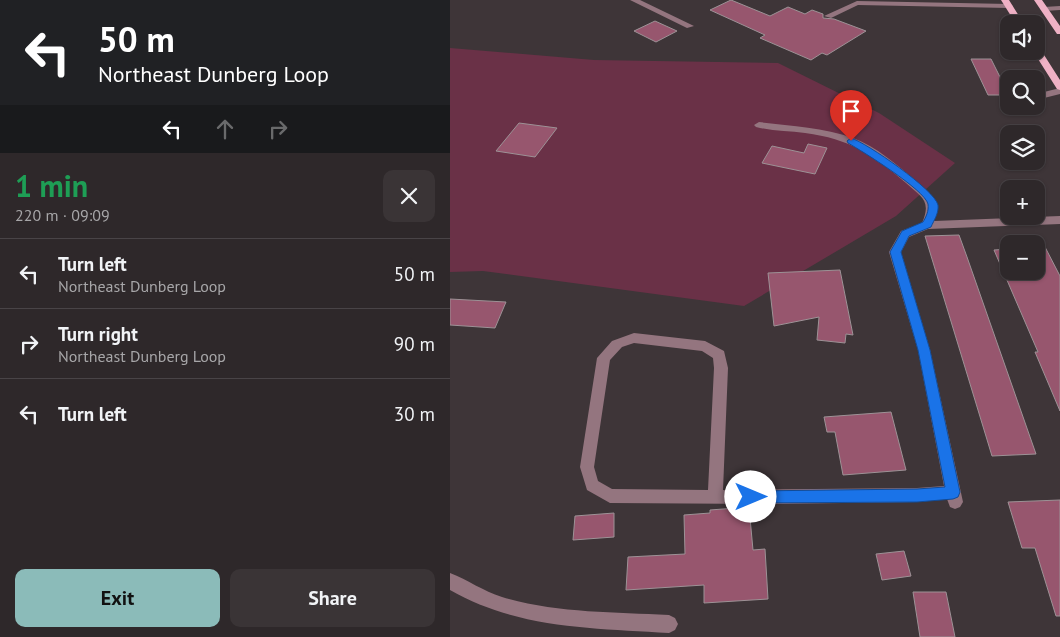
<!DOCTYPE html>
<html lang="en">
<head>
<meta charset="utf-8">
<style>
  :root { --surface:#2e282a; --page:#3a3436; --text:#f1f3f6; --muted:#a7a6a8; --line:#494447; --accent:#8bbbb9 }
  body { margin:0; font-family:"PT Sans",sans-serif; background:var(--page); color:var(--text); height:100vh; display:flex; flex-direction:column; font-size:19px; white-space:nowrap }
  * { box-sizing:border-box; margin:0 }
  p { font-size:16px; color:var(--muted) }
  .icon { flex:none; width:28px; height:28px; fill:none; stroke:currentColor; stroke-width:2; stroke-linecap:round; stroke-linejoin:round }
  .map { position:relative; flex:1; overflow:hidden }
  .drawer { display:flex; flex-direction:column; background:var(--surface); width:450px }
  .drawer>* { flex:none }
  .banner { background:#202124; color:#fff; overflow:hidden }
  .buttons { position:absolute; left:550px; top:15px; display:grid; gap:10px }
  .buttons a { display:grid; place-items:center; width:45px; height:45px; border-radius:10px; background:var(--surface); box-shadow:0 1px 4px #0004,0 0 0 1px var(--line); font-size:25px }
  .pin { position:absolute; display:grid; place-items:center; width:42px; height:42px; color:#fff; margin:-51px -21px; border-radius:50% 50% 50% 0; rotate:-45deg; box-shadow:0 0 5px #0007 }
  .pin .icon { rotate:45deg }
  .me { position:absolute; width:55px; margin:-28px; rotate:90deg; stroke-linejoin:round; filter:drop-shadow(0 0 4px #0008) }
  .turn { display:flex; align-items:center; gap:18px; height:105px; padding:0 15px; font-size:22px }
  .turn .icon { width:65px; height:65px; stroke-width:2.5 }
  .turn b { display:block; font-size:35px; line-height:42px }
  .lanes { display:flex; align-items:center; height:48px; padding:0 15px; background:#0003; justify-content:center; gap:25px; direction:ltr }
  .lanes .off { opacity:.35 }
  .round { display:grid; place-items:center; flex:none; width:52px; height:52px; border-radius:10px; background:var(--page) }
  .headline { display:flex; align-items:center; justify-content:space-between; height:85px; padding:0 15px }
  h1 { font-size:30px; font-weight:600; line-height:38px; color:#1e9e55 }
  .action { display:flex; gap:10px; margin-top:auto; padding:10px 15px }
  .action a { flex:1; height:58px; border-radius:10px; background:var(--accent); color:#111; font-size:20px; font-weight:600; line-height:58px; text-align:center }
  .action a+a { background:var(--page); color:var(--text) }
  ul { padding:0; list-style:none }
  li { display:flex; align-items:center; gap:15px; height:70px; padding:0 15px; border-top:1px solid var(--line) }
  li div { flex:1 }
  li b { display:block; font-size:19px }
  li em { font-style:normal }
  main { display:flex; flex:1; min-height:0 }
  .map>svg:first-child { display:block }
</style>
</head>
<body>
<main>
<section class="drawer">
<div class="banner">
<div class="turn"><svg class="icon" aria-label="left" viewBox="0 0 24 24"><path d="M17 20v-9H6M10 6l-5 5 5 5"/></svg><div><b>50 m</b>Northeast Dunberg Loop</div></div>
<div class="lanes"><svg class="icon" aria-label="left" viewBox="0 0 24 24"><path d="M17 20v-9H6M10 6l-5 5 5 5"/></svg><svg class="icon off" aria-label="ahead" viewBox="0 0 24 24"><path d="M12 20V5M6 11l6-6 6 6"/></svg><svg class="icon off" aria-label="right" viewBox="0 0 24 24"><path d="M7 20v-9h11M14 6l5 5-5 5"/></svg></div>
</div>
<div class="headline"><div><h1>1 min</h1><p>220 m · 09:09</p></div><a class="round"><svg class="icon" aria-label="close" viewBox="0 0 24 24"><path d="M6 6l12 12M18 6L6 18"/></svg></a></div>
<ul>
<li><svg class="icon" aria-label="left" viewBox="0 0 24 24"><path d="M17 20v-9H6M10 6l-5 5 5 5"/></svg><div><b>Turn left</b><p>Northeast Dunberg Loop</p></div><em>50 m</em></li>
<li><svg class="icon" aria-label="right" viewBox="0 0 24 24"><path d="M7 20v-9h11M14 6l5 5-5 5"/></svg><div><b>Turn right</b><p>Northeast Dunberg Loop</p></div><em>90 m</em></li>
<li><svg class="icon" aria-label="left" viewBox="0 0 24 24"><path d="M17 20v-9H6M10 6l-5 5 5 5"/></svg><div><b>Turn left</b></div><em>30 m</em></li>
</ul>
<div class="action"><a>Exit</a><a>Share</a></div>
</section>
<div class="map">
<svg width="610" height="637" viewBox="0 0 610 637">
  <rect width="100%" height="100%" fill="#3e3538"/>
  <path fill="#6a3147" d="M 0,48 L 144,60 L 328,63 L 429,113 L 505,163 L 446,216 L 294,306 L 33,271 L 0,272 Z"/>
  <path fill="#97566e" stroke="#9d9296" d="M 281,0 L 320,16 L 338,7 L 355,14 L 362,10 L 373,14 L 373,18 L 384,19 L 416,31 L 377,55 L 372,53 L 361,60 L 310,38 L 315,35 L 260,10 Z
    M 205,21 L 227,31 L 206,42 L 184,31 Z
    M 521,59 L 541,59 L 559,95 L 538,95 Z
    M 69,123 L 107,128 L 85,157 L 46,151 Z
    M 358,144 L 377,148 L 365,174 L 312,163 L 322,146 L 354,153 Z
    M 509,235 L 517,257 L 586,454 L 542,456 L 475,236 Z
    M 586,247 L 595,247 L 610,276 L 610,411 L 585,352 L 588,352 L 544,250 L 559,249 L 559,271 L 586,271 Z
    M 390,270 L 403,335 L 396,334 L 395,343 L 367,340 L 369,317 L 324,326 L 318,273 Z
    M 0,299 L 56,302 L 45,328 L 0,325 Z
    M 441,412 L 456,470 L 393,475 L 385,432 L 377,432 L 374,417 Z
    M 610,500 L 610,616 L 606,616 L 585,548 L 572,548 L 558,502 Z
    M 299,507 L 303,550 L 315,549 L 318,599 L 254,603 L 254,585 L 176,590 L 178,557 L 235,554 L 234,515 L 260,513 L 260,510 Z
    M 164,513 L 164,537 L 123,540 L 125,516 Z
    M 454,551 L 461,576 L 432,580 L 426,554 Z
    M 463,592 L 496,592 L 505,637 L 470,637 Z"/>
  <g fill="none" stroke-linecap="round" stroke-linejoin="round">
    <path fill="#94757f" fill-rule="evenodd" d="M 180,0 L 190,0 L 244,26 L 237,28 Z
      M 407,1 L 559,4 L 563,6 L 559,8 L 408,5 L 381,18 L 374,16 Z
      M 610,6 L 610,10 L 594,11 L 590,9 L 594,7 Z
      M 610,88 L 610,94 L 586,100 L 586,94 Z
      M 309,122 C 340,126 373,127 403,138 C 427,147 447,165 466,181 C 480,193 492,201 484,221 L 610,216 L 610,224 L 478,229 L 459,237 L 451,252 L 480,350 L 513,502 L 510,507 L 505,509 L 500,507 L 497,499 L 467,502 L 318,504 L 160,503 L 137,490 L 130,467 L 147,358 L 162,341 L 184,333 L 255,341 L 274,351 L 278,368 L 273,490 L 467,488 L 494,486 L 468,350 L 439,252 L 451,231 L 472,223 C 482,200 471,197 456,183 C 422,154 400,139 355,133 C 339,131 322,131 306,127 L 304,125 ZM 184,343 L 252,351 L 263,358 L 264,368 L 258,490 L 162,489 L 148,481 L 144,467 L 160,360 L 172,347 Z
      M 0,573 C 18,580 33,591 52,597 C 106,613 163,612 219,615 L 225,618 L 228,624 L 225,630 L 219,633 C 143,628 68,629 0,590 Z"/>
    <path fill="#efb1c5" fill-rule="evenodd" d="M 551,0 L 559,0 L 574,24 L 566,24 Z
      M 584,0 L 592,0 L 610,26 L 610,34 L 607,34 Z
      M 586,47 L 589,47 L 610,80 L 610,90 L 607,89 L 583,51 L 586,51 Z"/>
  </g>
  <path fill="#1a73e8" stroke="#114b97" d="M 401,138 C 417,143 485,190 488,205 C 489,213 484,220 481,227 L 459,236 L 451,252 L 480,350 L 510,492 L 508,497 L 503,499 L 467,502 L 301,503 L 296,502 L 294,497 L 296,493 L 301,491 L 467,489 L 495,487 L 468,350 L 440,252 L 452,231 L 473,222 C 476,217 479,211 478,204 C 475,190 412,151 398,143 L 397,141 Z"/>
</svg>
<div class="buttons">
<a><svg class="icon" aria-label="sound" viewBox="0 0 24 24"><path d="M4 9h4l5-4v14l-5-4H4zM17 9q2 3 0 6"/></svg></a>
<a><svg class="icon" aria-label="search" viewBox="0 0 24 24"><circle cx="10" cy="10" r="6"/><path d="M15 15l6 6"/></svg></a>
<a><svg class="icon" aria-label="layers" viewBox="0 0 24 24"><path d="M12 4l9 5-9 5-9-5zM3 14l9 5 9-5"/></svg></a>
<a>+</a>
<a>−</a>
</div>
<div class="pin" style="left:401px;top:141px;background:#d93025"><svg class="icon" aria-label="arrive" viewBox="0 0 24 24"><path d="M6 21V4h12l-3 4 3 4H6"/></svg></div>
<svg class="me" style="left:301px;top:497px" viewBox="-20 -20 40 40"><circle r="19" fill="#fff"/><path d="M0-13L10 11 0 6-10 11z" fill="#1a73e8"/></svg>
</div>
</main>
</body>
</html>
